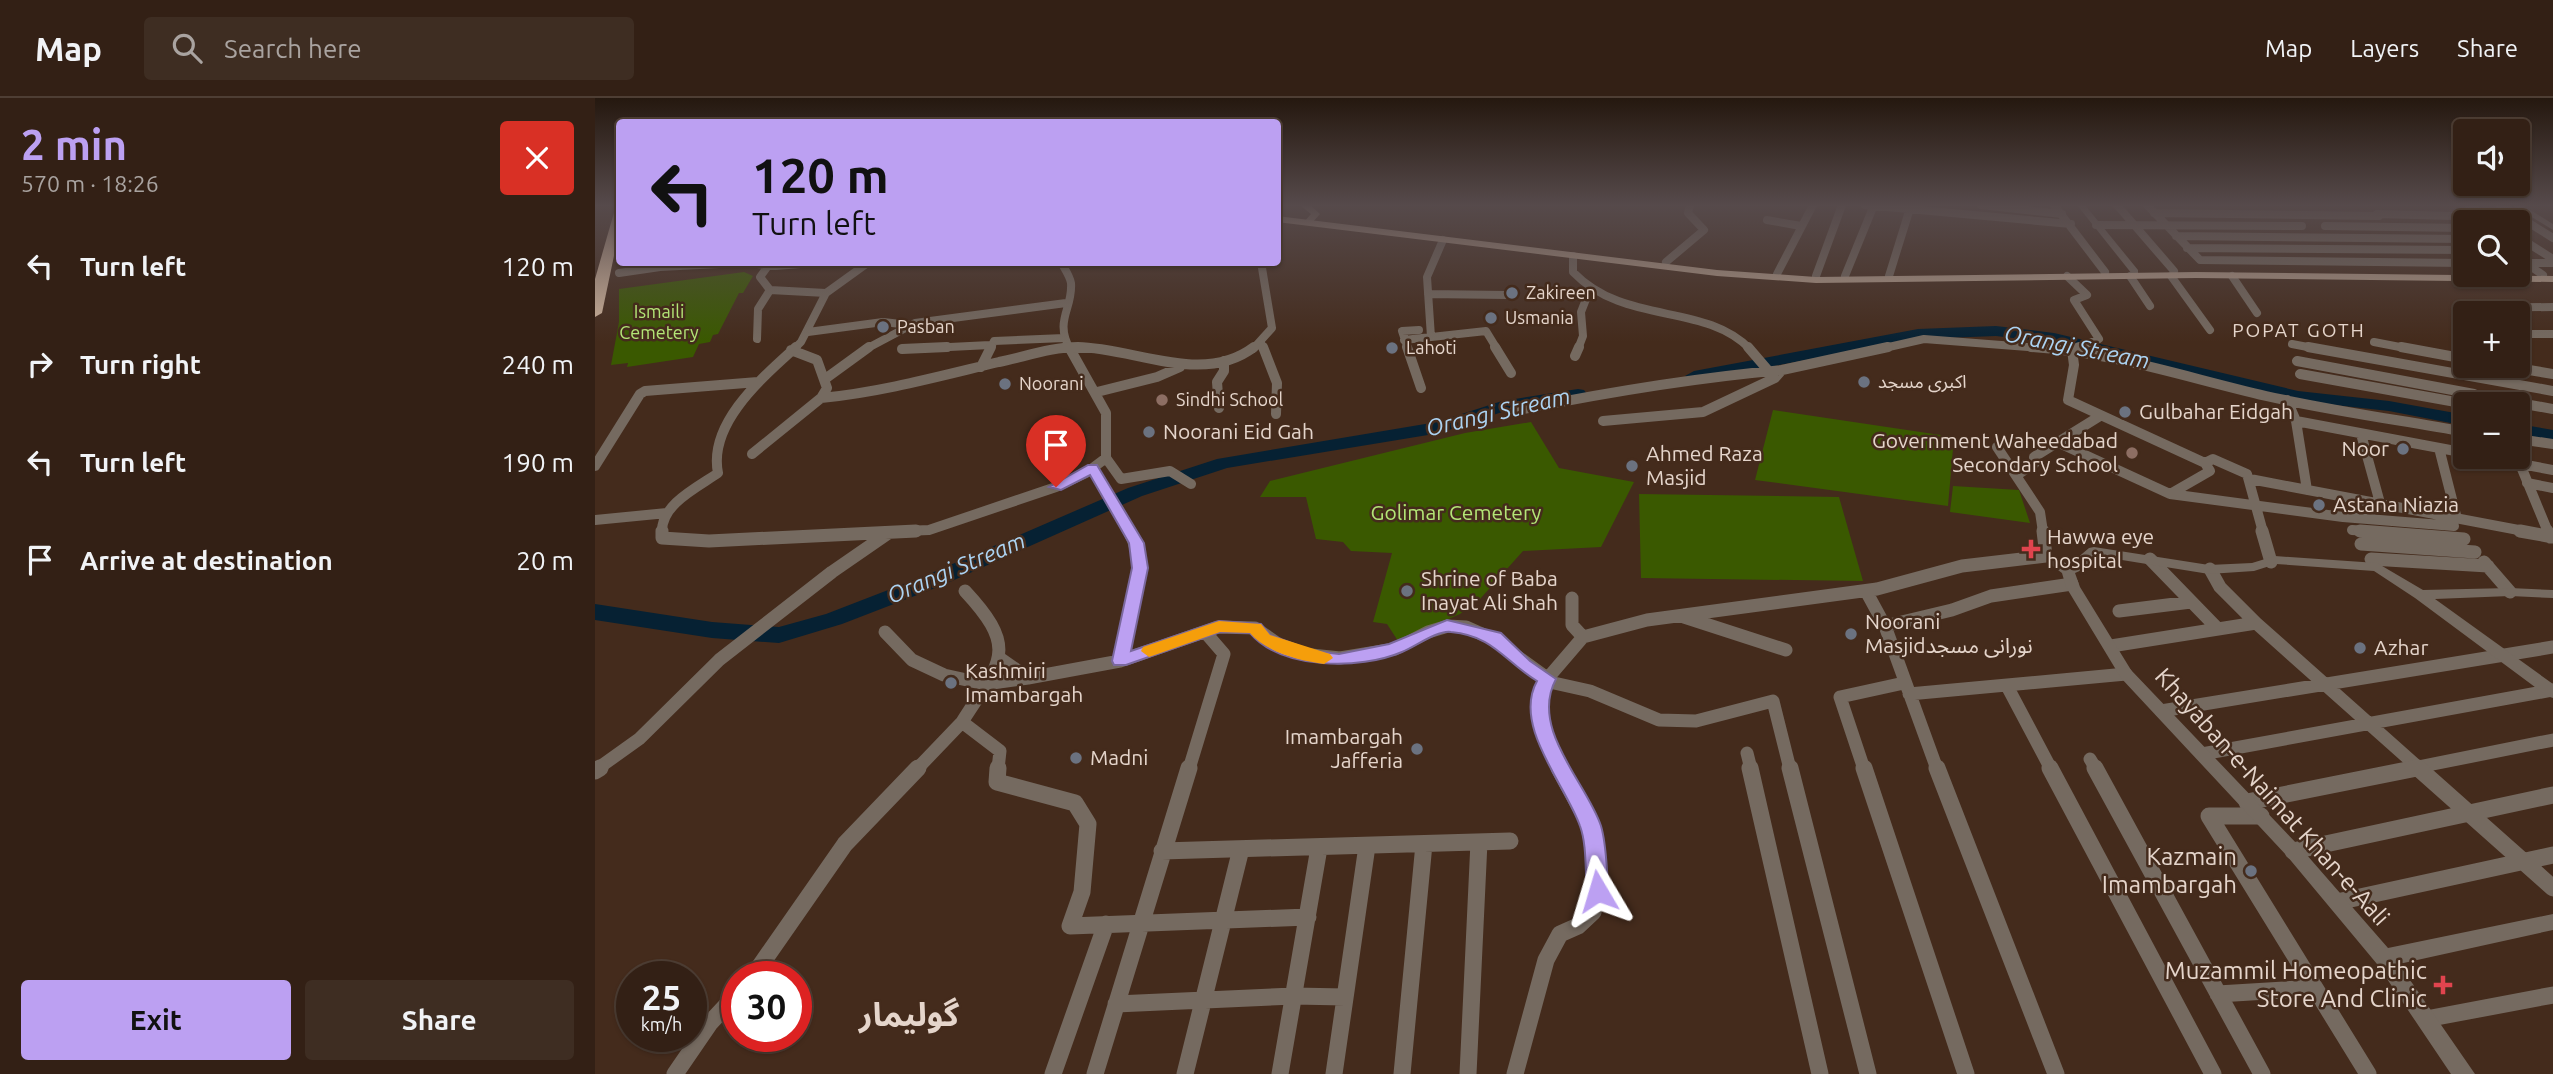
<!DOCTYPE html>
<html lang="en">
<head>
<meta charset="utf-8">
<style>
  :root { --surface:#332015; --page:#3e2d22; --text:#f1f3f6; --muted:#a9a3a0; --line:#4e3e34; --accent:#bca0f2 }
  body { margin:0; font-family:Ubuntu,"Noto Sans Arabic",sans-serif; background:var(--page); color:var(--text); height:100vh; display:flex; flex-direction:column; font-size:26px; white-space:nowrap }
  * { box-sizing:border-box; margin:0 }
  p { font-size:23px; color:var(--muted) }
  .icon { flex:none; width:38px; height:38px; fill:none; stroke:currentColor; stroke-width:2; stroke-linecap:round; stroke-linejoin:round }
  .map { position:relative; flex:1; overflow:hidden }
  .panel { display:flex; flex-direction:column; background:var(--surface); width:595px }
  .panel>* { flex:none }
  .guide { position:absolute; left:21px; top:21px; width:665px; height:147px; border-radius:7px; box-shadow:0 2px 5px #0004,0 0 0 2px var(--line); background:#bca0f2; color:#111; overflow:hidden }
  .buttons { position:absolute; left:1858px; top:21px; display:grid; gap:14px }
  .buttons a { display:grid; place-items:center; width:77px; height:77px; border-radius:7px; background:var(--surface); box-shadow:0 2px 5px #0004,0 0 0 2px var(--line); font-size:35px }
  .speed { position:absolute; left:21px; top:863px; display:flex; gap:14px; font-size:35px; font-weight:700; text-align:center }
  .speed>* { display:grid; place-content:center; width:91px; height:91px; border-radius:50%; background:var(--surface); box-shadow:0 2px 5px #0004,0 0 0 2px var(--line); line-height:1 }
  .speed small { font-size:18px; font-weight:400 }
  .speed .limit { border:10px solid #d22; background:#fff; color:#111 }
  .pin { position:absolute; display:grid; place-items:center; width:60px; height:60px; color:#fff; margin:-72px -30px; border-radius:50% 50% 50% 0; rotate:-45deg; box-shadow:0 0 7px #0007 }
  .pin .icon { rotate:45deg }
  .me { position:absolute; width:77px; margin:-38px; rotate:353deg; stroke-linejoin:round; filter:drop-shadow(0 0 5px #0008) }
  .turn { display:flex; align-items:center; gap:24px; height:147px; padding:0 21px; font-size:32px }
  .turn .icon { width:91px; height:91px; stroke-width:2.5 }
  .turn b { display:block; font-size:49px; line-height:60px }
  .round { display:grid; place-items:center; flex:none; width:74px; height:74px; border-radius:7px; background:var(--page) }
  .headline { display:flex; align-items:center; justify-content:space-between; height:119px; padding:0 21px }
  h1 { font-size:42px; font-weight:700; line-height:52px; color:var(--accent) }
  .cta { display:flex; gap:14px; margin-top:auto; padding:14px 21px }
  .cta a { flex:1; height:80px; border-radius:7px; background:var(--accent); color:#111; font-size:28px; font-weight:700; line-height:80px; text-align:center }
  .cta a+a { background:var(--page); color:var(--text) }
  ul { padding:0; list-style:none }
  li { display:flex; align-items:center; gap:21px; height:98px; padding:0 21px }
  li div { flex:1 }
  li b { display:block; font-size:26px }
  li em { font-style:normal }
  header { display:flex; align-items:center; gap:42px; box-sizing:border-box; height:98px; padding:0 35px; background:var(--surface); border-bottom:2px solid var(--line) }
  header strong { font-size:33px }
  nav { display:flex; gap:38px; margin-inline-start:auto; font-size:24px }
  .search { width:490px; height:63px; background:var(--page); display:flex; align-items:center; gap:18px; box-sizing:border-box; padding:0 24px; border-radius:7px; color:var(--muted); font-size:26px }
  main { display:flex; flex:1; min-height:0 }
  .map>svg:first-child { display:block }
</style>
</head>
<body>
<header>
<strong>Map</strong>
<div class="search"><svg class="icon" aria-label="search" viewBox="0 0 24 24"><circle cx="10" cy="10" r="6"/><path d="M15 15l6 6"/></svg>Search here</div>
<nav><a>Map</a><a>Layers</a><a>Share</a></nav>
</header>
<main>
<section class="panel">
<div class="headline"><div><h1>2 min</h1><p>570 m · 18:26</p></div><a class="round" style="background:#d93025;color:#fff"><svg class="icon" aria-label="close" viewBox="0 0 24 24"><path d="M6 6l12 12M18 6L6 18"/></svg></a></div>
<ul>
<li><svg class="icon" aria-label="left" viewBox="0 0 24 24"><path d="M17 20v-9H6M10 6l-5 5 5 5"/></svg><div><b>Turn left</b></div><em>120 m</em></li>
<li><svg class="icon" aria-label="right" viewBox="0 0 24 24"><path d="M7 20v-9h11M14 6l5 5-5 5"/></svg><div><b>Turn right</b></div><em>240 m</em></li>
<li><svg class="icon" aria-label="left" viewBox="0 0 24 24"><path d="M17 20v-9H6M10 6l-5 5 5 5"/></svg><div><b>Turn left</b></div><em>190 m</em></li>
<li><svg class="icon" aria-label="arrive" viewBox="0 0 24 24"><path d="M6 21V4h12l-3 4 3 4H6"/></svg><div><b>Arrive at destination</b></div><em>20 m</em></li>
</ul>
<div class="cta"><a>Exit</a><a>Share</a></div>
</section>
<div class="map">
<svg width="1958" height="976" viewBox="0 0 1958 976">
  <rect width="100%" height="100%" fill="#442b1c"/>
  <path fill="#3a5900" d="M 149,174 L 158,178 L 148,195 L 144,195 L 123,236 L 118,237 L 115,244 L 104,246 L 98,259 L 32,269 L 33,265 L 16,267 L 24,224 L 24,191 Z
    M 1178,312 L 1359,339 L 1353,408 L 1160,382 Z
    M 936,324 L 964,370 L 1039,384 L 1006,449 L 928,453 L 885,501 L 865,516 L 803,543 L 792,526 L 778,524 L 797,455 L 756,453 L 748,444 L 721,441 L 711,399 L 665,399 L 675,383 L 870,335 Z
    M 1358,388 L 1424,392 L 1435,425 L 1355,414 Z
    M 1044,396 L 1244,399 L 1268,483 L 1046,480 Z"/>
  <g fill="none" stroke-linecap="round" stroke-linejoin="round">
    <path fill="#062133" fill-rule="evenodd" d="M 1401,228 L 1459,235 L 1703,293 L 1794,303 L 1871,317 L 1871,328 L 1794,313 L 1703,303 L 1459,245 L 1401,238 L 1323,241 L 1099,283 L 1090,278 L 1099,273 L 1323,231 Z
      M 983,291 L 989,292 L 992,296 L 989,300 L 910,313 L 845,335 L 632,370 L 547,398 L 348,487 L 247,526 L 184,545 L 117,540 L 0,522 L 0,506 L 117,524 L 184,529 L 231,516 L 332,477 L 533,390 L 622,361 L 842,324 L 907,303 Z
      M 1923,326 L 1958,332 L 1958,344 L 1923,338 Z"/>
    <path stroke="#756a60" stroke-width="8" d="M 1270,107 L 1476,126
      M 1386,107 L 1467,116
      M 1459,107 L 1510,174
      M 1522,107 L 1579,173
      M 1552,107 L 1605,162 L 1871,165
      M 1874,107 L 1900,124
      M 1905,107 L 1958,140
      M 1559,115 L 1784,118
      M 1782,116 L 1859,118
      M 1172,122 L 1206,128
      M 1501,127 L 1707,128
      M 1730,128 L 1871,130
      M 1581,138 L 1871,141
      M 1923,139 L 1958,161
      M 1592,150 L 1871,152
      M 978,158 L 978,174 C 1030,228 1109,204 1155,251
      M 143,164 L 181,168 L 230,164
      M 466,164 C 469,170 475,178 476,185 C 478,211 459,222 475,251
      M 1071,164 L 1109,132 L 1093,115 L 1095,107
      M 1929,164 L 1948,177
      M 1923,165 L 1958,165
      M 173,168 L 165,179 L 175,192 L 231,195
      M 24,175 L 65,169 L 144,165
      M 1182,176 L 1218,107
      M 1221,178 L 1247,107
      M 1250,178 L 1279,107
      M 1294,178 L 1316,107
      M 1472,178 L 1492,197 L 1479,202 L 1504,241 L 1480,251
      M 1535,178 L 1555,208
      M 1576,178 L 1615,232
      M 1637,178 L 1662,215
      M 833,196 L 912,197
      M 1862,210 L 1958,209
      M 213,234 L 288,224 L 315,227
      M 1923,236 L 1958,236
      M 836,239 L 832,179 L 848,142
      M 162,241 L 163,211 L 175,192
      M 809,242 L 891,233 L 902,251
      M 1779,244 L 1815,251
      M 666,245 L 668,251
      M 1697,246 L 1723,251
      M 199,251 L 206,244 L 231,195 L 274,164
      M 271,251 L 320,225 L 471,205
      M 314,251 L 395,247
      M 395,251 L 399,243 L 469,240
      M 465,251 L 504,251
      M 658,251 L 677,230 L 666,164
      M 813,251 L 807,233 L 824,232
      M 983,251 L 988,238 L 986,214 L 995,191
      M 1285,251 L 1329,241 L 1459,251"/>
    <path stroke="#756a60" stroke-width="10" d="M 474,249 L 511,315 L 511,360 L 526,381 L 575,373 L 596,386
      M 668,249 L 682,285 L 681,316
      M 812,249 L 826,290
      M 900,249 L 916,275
      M 1153,249 L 1177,277
      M 1436,249 C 1521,255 1589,279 1671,298 C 1737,313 1805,322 1871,334
      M 1484,249 L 1477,252 L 1479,267 L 1473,302 L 1610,365
      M 1713,249 L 1958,293
      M 1806,249 L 1871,261
      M 307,251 L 352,249
      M 196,252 L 222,262 L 232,290 L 226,300 C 287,294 345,278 404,264 C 429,259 457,249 483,249 C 540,250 608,288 659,249
      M 980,258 L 984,249
      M 1702,263 L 1879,296
      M 1910,268 L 1958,276
      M 386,269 L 396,249
      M 1705,276 L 1872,306
      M 230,281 L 274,249
      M 502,294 L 562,279 L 585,269
      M 1879,297 L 1958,311
      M 1692,302 L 1701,323 L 1712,392
      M 624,310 L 622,284 L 629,273 L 629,263
      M 919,313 C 1008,295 1097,280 1187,272
      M 1008,323 L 1108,314 L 1180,280 L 1187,272 L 1293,249
      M 1701,323 L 1871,355
      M 1766,336 L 1785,405
      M 1923,341 L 1958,346
      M 1464,345 L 1575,396 L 1615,373 L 1610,365 L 1618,361 L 1652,376 L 1668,434
      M 1402,349 L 1445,414 L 1448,434
      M 1844,350 L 1862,421
      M 157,356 L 226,300
      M 1888,359 L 1958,372
      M 1925,366 L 1953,434
      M 0,368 L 45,296 L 50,293 L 163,284
      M 498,370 L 535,434
      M 1422,377 L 1440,365 L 1439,359 L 1505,318
      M 1655,381 L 1934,434
      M 1932,385 L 1958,390
      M 1575,396 L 1748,419 L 1859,428
      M 0,422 L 72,415
      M 1757,432 L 1787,434
      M 67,434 C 66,406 103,389 123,375 C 113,325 168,279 201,249
      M 286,434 L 334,432 L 461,389 L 491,375 L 511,360"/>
    <path stroke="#756a60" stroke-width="13" d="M 67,433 L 67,440 L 114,443 L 321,433
      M 1667,433 L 1676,464
      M 1765,433 L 1869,441
      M 1925,433 L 1958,439
      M 1952,433 L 1955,439
      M 1766,446 L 1880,454
      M 1555,461 L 1623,531
      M 1776,461 L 1893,468
      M 1889,464 L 1915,494
      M 1615,471 L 1625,489 L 1661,525 L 1825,671
      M 370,493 C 425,552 405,564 367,624 L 405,653 L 403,671
      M 1271,493 L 1290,528
      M 977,500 L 977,527 L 988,539
      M 1524,513 L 1596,504
      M 1089,519 L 1191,552
      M 290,534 L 317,562 L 349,577 L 390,586 L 433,580
      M 1516,548 L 1661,525
      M 406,561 L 433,580 L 525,563 L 623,529 L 660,530 L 689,550 L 707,556 L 745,560 L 800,551 L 833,534 L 853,528 L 871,529 L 898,541 L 959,585 L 995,593 L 1064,622 L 1101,623 L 1178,603 L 1195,671
      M 525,563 C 534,522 556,471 534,433
      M 1412,588 L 1456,671
      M 1314,596 L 1531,576
      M 1566,613 L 1958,549
      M 1152,655 L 1156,671
      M 1607,656 L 1958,592
      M 1495,661 L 1501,671
      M 2,671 L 44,641 L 124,562 L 237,474 L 292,436
      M 322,671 L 367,624
      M 594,671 L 629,556 L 610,534
      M 965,671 L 954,651 L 944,597 L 952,581 L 988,539 L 1052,522 L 1282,491 L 1367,468 L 1451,458 L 1448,433
      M 1269,671 L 1245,599 L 1309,585
      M 1342,671 L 1290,528 L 1357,512 L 1396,498 L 1477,486
      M 1813,671 L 1958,642"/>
    <path stroke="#756a60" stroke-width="17" d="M 403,670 L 402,684 L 480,705 L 493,726 L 487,794 L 475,828 L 713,819
      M 1155,670 L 1225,976
      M 1195,670 L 1273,976
      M 1269,670 L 1371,976
      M 1342,670 L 1461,976
      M 1455,670 L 1618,976
      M 1500,670 L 1667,976
      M 1823,670 L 1958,790
      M 0,673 L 5,670
      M 1652,704 L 1822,670
      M 1666,718 L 1614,718 L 1773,976
      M 567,753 L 915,743
      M 1698,753 L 1958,697
      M 1742,804 L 1958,757
      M 158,878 L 250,746 L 323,670
      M 1623,896 L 1720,890
      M 521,906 L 699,898 L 750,899
      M 1831,921 L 1958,897
      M 80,976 L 115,925 L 142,896
      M 458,976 L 511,826
      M 500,976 L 594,670
      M 590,976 L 646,751
      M 685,976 L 724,750
      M 739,976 L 772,748
      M 807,976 L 829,746
      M 873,976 L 884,744
      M 920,976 L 951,862 L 965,836 L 983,828 L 998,814 L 1003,793 L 996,729 L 964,670"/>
    <path fill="#756a60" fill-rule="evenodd" d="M 1482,107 L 1490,107 L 1543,172 L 1543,176 L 1537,176 Z
      M 1917,107 L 1927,107 L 1958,126 L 1958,132 Z
      M 1499,449 L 1614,467 L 1657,465 L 1680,458 L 1782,465 L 1828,492 L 1915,490 L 1958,492 L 1958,500 L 1915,498 L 1840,501 L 1958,586 L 1958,600 L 1952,598 L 1820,500 L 1779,473 L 1681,466 L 1659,473 L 1614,476 L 1502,458 L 1489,471 L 1480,475 L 1485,489 L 1536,572 L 1704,748 L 1793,850 L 1958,816 L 1958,832 L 1804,866 L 1880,976 L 1856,976 L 1782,866 L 1692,758 L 1526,580 L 1471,489 L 1467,475 L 1444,458 L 1451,454 L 1474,467 L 1494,450 Z"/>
    <path fill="#9a8979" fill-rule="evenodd" d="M 705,107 L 715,107 L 725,116 L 716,126 L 710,126 L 709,124 L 716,116 Z"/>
    <path fill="#b7a08d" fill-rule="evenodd" d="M 682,118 L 1122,172 L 1221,179 L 1601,174 L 1958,178 L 1958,184 L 1601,180 L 1221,185 L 1122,178 L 682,124 Z"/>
    <path fill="#d1b69e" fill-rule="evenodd" d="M 20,111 L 24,111 L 24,134 L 7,215 L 0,219 L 0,181 Z"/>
  </g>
  <linearGradient id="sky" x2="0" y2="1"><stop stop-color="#25180f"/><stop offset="0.44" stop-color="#564a4b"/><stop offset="1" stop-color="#564a4b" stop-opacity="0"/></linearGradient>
  <rect width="1958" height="244" fill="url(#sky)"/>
  <path fill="#bca0f2" stroke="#7a689d" stroke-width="2" d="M 493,367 L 502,367 L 549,445 L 553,470 L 536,553 L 624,523 L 666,526 L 675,537 L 718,553 L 744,556 L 794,546 L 852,522 L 906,535 L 935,563 L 961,581 C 934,631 992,685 1006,728 C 1012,748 1011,772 1014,793 L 1011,799 L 1003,802 L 996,799 L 992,793 C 990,773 992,747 985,728 C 971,687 917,628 942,583 C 909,563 899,538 856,534 C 842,532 820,549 807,554 C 765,572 687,572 655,535 L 625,534 L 531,567 L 519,567 L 517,563 L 537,470 L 534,445 L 495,377 L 466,392 L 454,389 Z"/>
  <path fill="#f59e0b" d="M 624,523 L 666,526 L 675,537 L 735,556 L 738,560 L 729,566 C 705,563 671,554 655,535 L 625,534 L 554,559 L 546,553 L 548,549 Z"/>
  <g fill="#6b7280" stroke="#442b1c" stroke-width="2.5">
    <circle cx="917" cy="195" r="7"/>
    <circle cx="896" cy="220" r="7"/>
    <circle cx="288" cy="229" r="7"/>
    <circle cx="797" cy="250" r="7"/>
    <circle cx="1269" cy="284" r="7"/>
    <circle cx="410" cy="286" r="7"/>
    <circle cx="1530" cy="314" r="7"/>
    <circle cx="554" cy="334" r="7"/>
    <circle cx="1808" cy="351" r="7"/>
    <circle cx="1037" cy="368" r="7"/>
    <circle cx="1724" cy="407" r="7"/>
    <circle cx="812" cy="493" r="7"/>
    <circle cx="1256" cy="536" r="7"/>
    <circle cx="1765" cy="550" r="7"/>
    <circle cx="356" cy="585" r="7"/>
    <circle cx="822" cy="651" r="7"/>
    <circle cx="481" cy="660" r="7"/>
    <circle cx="1656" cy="773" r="7"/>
  </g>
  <g fill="#8d6e63" stroke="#442b1c" stroke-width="2.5">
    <circle cx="567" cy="302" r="7"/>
    <circle cx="1537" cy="355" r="7"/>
  </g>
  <g fill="#e0444e" stroke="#442b1c" stroke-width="2.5">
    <path d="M1432.5 440.5h7v7h7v7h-7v7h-7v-7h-7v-7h7z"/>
    <path d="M1844.5 876.5h7v7h7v7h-7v7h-7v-7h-7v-7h7z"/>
  </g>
  <g text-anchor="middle" stroke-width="5" stroke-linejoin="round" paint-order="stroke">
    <g font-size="18" fill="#e5d5cb" stroke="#442b1c" text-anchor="start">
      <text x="931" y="201">Zakireen</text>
      <text x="910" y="226">Usmania</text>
      <text x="302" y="235">Pasban</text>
      <text x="811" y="256">Lahoti</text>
      <text x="1283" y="290">اکبری مسجد</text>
      <text x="424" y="292">Noorani</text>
      <text x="581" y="308">Sindhi School</text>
    </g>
    <g font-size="18" fill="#b3e576" stroke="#442b1c">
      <text x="64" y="220">Ismaili<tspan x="64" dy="21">Cemetery</tspan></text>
    </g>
    <g font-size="19" letter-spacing="2" fill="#e5d5cb" stroke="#442b1c">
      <text x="1704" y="239">POPAT GOTH</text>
    </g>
    <g font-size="21" fill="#e5d5cb" stroke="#442b1c" text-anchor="start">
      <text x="1544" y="321">Gulbahar Eidgah</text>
      <text x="568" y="341">Noorani Eid Gah</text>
      <text x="1523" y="350" text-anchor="end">Government Waheedabad<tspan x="1523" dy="24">Secondary School</tspan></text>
      <text x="1794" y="358" text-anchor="end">Noor</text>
      <text x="1051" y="363">Ahmed Raza<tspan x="1051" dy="24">Masjid</tspan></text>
      <text x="1738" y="414">Astana Niazia</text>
      <text x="1452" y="446">Hawwa eye<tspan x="1452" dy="24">hospital</tspan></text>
      <text x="826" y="488">Shrine of Baba<tspan x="826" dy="24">Inayat Ali Shah</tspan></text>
      <text x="1270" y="531">Noorani<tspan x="1270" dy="24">Masjidنورانی مسجد</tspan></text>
      <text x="1779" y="557">Azhar</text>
      <text x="370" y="580">Kashmiri<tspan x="370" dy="24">Imambargah</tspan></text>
      <text x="808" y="646" text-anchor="end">Imambargah<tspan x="808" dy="24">Jafferia</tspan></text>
      <text x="495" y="667">Madni</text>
    </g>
    <g font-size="21" fill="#b3e576" stroke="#442b1c">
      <text x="861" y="422">Golimar Cemetery</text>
    </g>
    <g font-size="23" font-style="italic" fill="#acd3f2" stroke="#442b1c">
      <text transform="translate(1482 249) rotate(11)" y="8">Orangi Stream</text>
      <text transform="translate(903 314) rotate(-13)" y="8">Orangi Stream</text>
      <text transform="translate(361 470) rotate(-23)" y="8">Orangi Stream</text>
    </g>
    <g font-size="24" fill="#e5d5cb" stroke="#442b1c">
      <text transform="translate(1677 699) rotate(48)" y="8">Khayaban-e-Naimat Khan-e-Aali</text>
    </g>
    <g font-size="24" fill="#e5d5cb" stroke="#442b1c" text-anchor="end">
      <text x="1642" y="767">Kazmain<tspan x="1642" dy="28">Imambargah</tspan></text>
      <text x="1832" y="881">Muzammil Homeopathic<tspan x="1832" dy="28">Store And Clinic</tspan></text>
    </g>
    <g font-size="33" font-weight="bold" fill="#e5d5cb" stroke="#442b1c">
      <text x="314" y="928">گولیمار</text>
    </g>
  </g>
</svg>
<div class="buttons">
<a><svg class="icon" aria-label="sound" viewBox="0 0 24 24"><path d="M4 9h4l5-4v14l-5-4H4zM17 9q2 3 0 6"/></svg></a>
<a><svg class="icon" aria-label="search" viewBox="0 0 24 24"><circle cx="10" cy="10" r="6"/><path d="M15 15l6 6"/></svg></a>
<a>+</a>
<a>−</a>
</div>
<div class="speed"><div>25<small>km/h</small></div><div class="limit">30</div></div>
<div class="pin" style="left:461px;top:389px;background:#d93025"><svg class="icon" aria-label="arrive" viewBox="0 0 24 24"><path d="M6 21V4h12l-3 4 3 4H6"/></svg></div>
<svg class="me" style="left:1003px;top:793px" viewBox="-20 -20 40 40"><path d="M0-17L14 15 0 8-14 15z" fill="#bca0f2" stroke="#fff" stroke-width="4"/></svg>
<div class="guide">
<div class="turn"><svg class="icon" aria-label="left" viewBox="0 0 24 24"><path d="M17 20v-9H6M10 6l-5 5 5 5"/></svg><div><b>120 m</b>Turn left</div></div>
</div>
</div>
</main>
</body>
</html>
